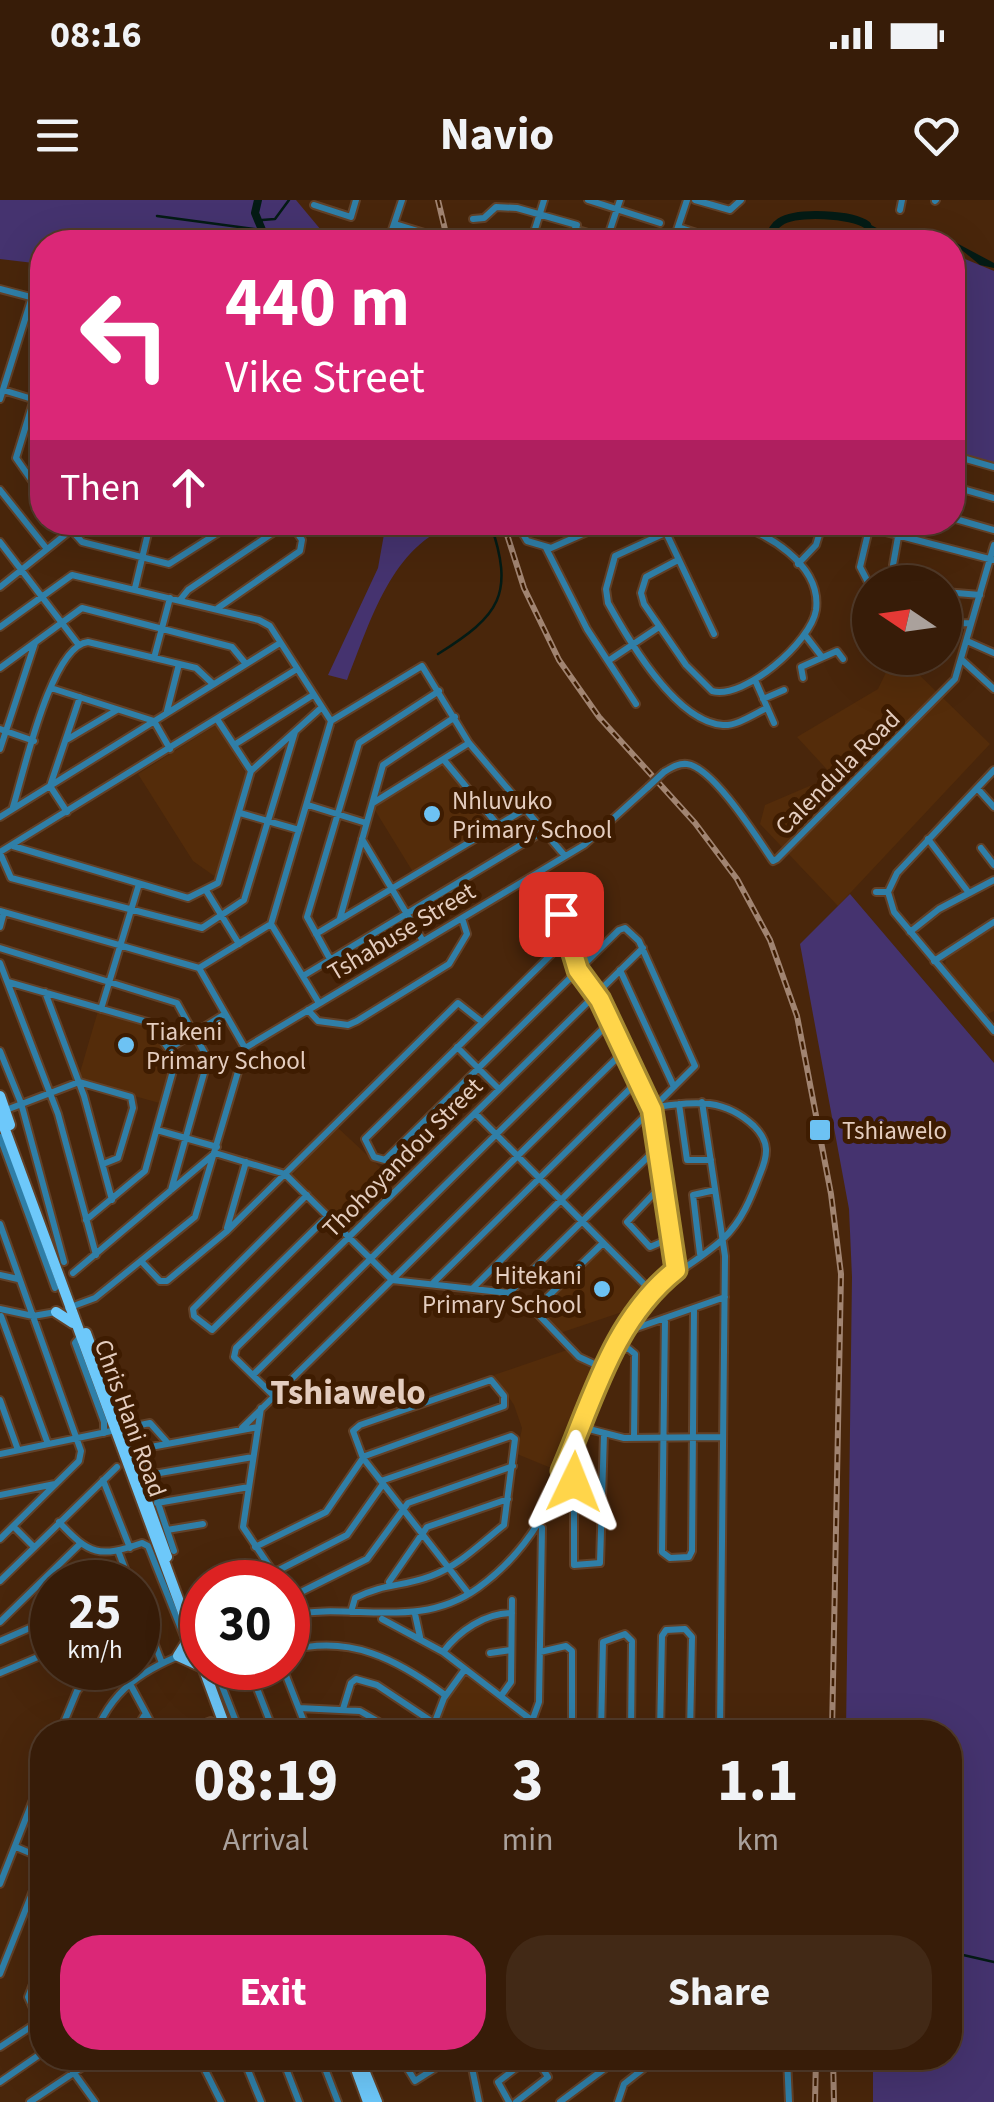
<!DOCTYPE html>
<html lang="en">
<head>
<meta charset="utf-8">
<style>
  :root { --surface:#371c08; --page:#422916; --text:#f1f3f6; --muted:#aaa19c; --line:#513a29; --accent:#db2777 }
  body { margin:0; font-family:"Source Sans 3",sans-serif; background:var(--page); color:var(--text); height:100vh; display:flex; flex-direction:column; font-size:38px; white-space:nowrap }
  * { box-sizing:border-box; margin:0 }
  p { font-size:32px; color:var(--muted) }
  .icon { flex:none; width:55px; height:55px; fill:none; stroke:currentColor; stroke-width:2; stroke-linecap:round; stroke-linejoin:round }
  .map { position:relative; flex:1; overflow:hidden }
  .drawer { position:absolute; left:30px; top:1520px; width:932px; height:350px; display:flex; flex-direction:column; background:var(--surface); border-radius:40px; box-shadow:0 10px 40px #0002,0 0 0 2px var(--line) }
  .drawer>* { flex:none }
  .banner { position:absolute; left:30px; top:30px; width:935px; height:305px; border-radius:40px; box-shadow:0 10px 40px #0002,0 0 0 2px var(--line); background:#db2777; color:#fff; overflow:hidden }
  .needle { width:65px; rotate:283deg }
  .tools { position:absolute; left:852px; top:365px; display:grid; gap:20px }
  .tools a { display:grid; place-items:center; width:110px; height:110px; border-radius:50%; background:var(--surface); box-shadow:0 10px 40px #0002,0 0 0 2px var(--line); font-size:50px }
  .speed { position:absolute; left:30px; top:1360px; display:flex; gap:20px; font-size:50px; font-weight:700; text-align:center }
  .speed>* { display:grid; place-content:center; width:130px; height:130px; border-radius:50%; background:var(--surface); box-shadow:0 10px 40px #0002,0 0 0 2px var(--line); line-height:1 }
  .speed small { font-size:25px; font-weight:400 }
  .speed .limit { border:15px solid #d22; background:#fff; color:#111 }
  .pin { position:absolute; display:grid; place-items:center; width:85px; height:85px; color:#fff; margin:-42px; border-radius:20px; box-shadow:0 5px 15px #0006 }
  .me { position:absolute; width:110px; margin:-55px; rotate:2deg; stroke-linejoin:round; filter:drop-shadow(0 0 8px #0008) }
  .turn { display:flex; align-items:center; gap:35px; height:210px; padding:0 30px; font-size:45px }
  .turn .icon { width:130px; height:130px; stroke-width:2.5 }
  .turn b { display:block; font-size:70px; line-height:85px }
  .then { display:flex; align-items:center; height:95px; padding:0 30px; background:#0003; gap:20px; font-size:38px }
  .eta { display:flex; justify-content:space-evenly; align-items:center; height:170px; text-align:center }
  .eta b { font-size:60px; font-weight:700; line-height:70px }
  .primary-button { display:flex; gap:20px; margin-top:auto; padding:20px 30px }
  .primary-button a { flex:1; height:115px; border-radius:40px; background:var(--accent); color:#fff; font-size:40px; font-weight:700; line-height:115px; text-align:center }
  .primary-button a+a { background:var(--page); color:var(--text) }
  .status { display:flex; justify-content:space-between; align-items:center; height:70px; padding:0 50px; background:var(--surface); direction:ltr }
  .status svg { height:28px; fill:currentColor }
  header { display:flex; justify-content:space-between; align-items:center; height:130px; padding:0 30px; background:var(--surface); font-size:45px; font-weight:700 }
  .map>svg:first-child { display:block }
</style>
</head>
<body>
<div class="status"><b>08:16</b><svg viewBox="0 0 49 12"><path d="M0 12V9h3v3zM5 12V6h3v6zM10 12V3h3v9zM15 12V0h3v12zM26 1h20v11H26zM47 4h2v5h-2z"/></svg></div>
<header><svg class="icon" aria-label="menu" viewBox="0 0 24 24"><path d="M4 6h16M4 12h16M4 18h16"/></svg>Navio<svg class="icon" aria-label="heart" viewBox="0 0 24 24"><path d="M12 20l-8-8c-3-5 5-10 8-4 3-6 11-1 8 4z"/></svg></header>
<div class="map">
<svg width="994" height="1902" viewBox="0 0 994 1902">
  <rect width="100%" height="100%" fill="#49260b"/>
  <path fill="#542c0a" d="M 893,458 L 902,458 L 990,544 L 838,706 L 760,624 L 765,605 L 833,576 L 797,537 L 878,489 Z
    M 216,525 L 247,575 L 217,678 L 193,661 L 138,574 Z
    M 440,565 L 446,566 L 491,625 L 413,672 L 373,607 Z
    M 994,728 L 994,811 L 986,815 L 945,766 L 946,757 L 965,743 Z
    M 98,811 L 154,827 L 175,862 L 163,904 L 84,882 L 79,876 Z
    M 337,927 L 395,981 L 396,988 L 348,1032 L 292,975 Z
    M 599,1050 L 607,1051 L 644,1092 L 631,1109 L 560,1133 L 540,1109 Z
    M 567,1150 L 597,1174 L 556,1270 L 517,1254 L 522,1228 L 514,1205 L 494,1175 Z
    M 466,1476 L 527,1523 L 526,1532 L 434,1532 L 447,1498 Z"/>
  <path fill="#45336f" d="M 0,0 L 296,0 L 331,42 L 42,42 L 42,64 L 0,59 Z
    M 953,54 L 994,71 L 994,263 L 953,251 Z
    M 386,323 L 457,323 C 391,345 371,421 347,480 L 328,475 L 378,368 Z
    M 850,694 L 994,863 L 994,1902 L 873,1902 L 873,1858 L 950,1858 L 950,1532 L 846,1532 L 852,1077 L 849,1009 L 800,744 Z"/>
  <path fill="#041b15" d="M 862,20 L 884,32 L 896,29 L 949,39 L 994,63 L 994,68 L 980,65 L 952,42 L 881,40 L 858,22 Z"/>
  <g fill="none" stroke-linecap="round" stroke-linejoin="round">
    <path stroke="#041b15" stroke-width="2.5" d="M 157,16 L 262,30
      M 259,26 L 262,20 L 275,19 L 289,0
      M 438,454 C 500,415 515,395 490,322
      M 950,1752 L 994,1762"/>
    <path stroke="#041b15" stroke-width="8" d="M 258,0 L 255,13 L 267,42
      M 732,42 L 739,36 L 753,42
      M 768,42 C 771,34 772,27 780,22 C 797,11 852,14 867,25"/>
    <g stroke="#624128" stroke-width="10">
      <path id="minor" d="M 588,0 L 660,23
        M 695,0 L 730,10 L 741,0
        M 935,1 L 936,0
        M 314,5 L 351,17 L 356,0
        M 900,10 L 902,0
        M 473,19 L 484,18 L 496,7 L 517,8 L 577,25 L 568,42
        M 395,24 L 431,35 L 433,42
        M 678,27 L 709,37
        M 578,30 L 618,42
        M 388,42 L 402,0
        M 531,42 L 544,0
        M 606,42 L 620,0
        M 673,42 L 687,0
        M 0,89 L 42,100
        M 42,173 L 16,258 L 42,295
        M 3,190 L 42,202
        M 0,199 L 32,97
        M 952,255 L 994,267
        M 952,286 L 994,298
        M 0,290 L 47,349
        M 952,318 L 994,330
        M 64,322 L 82,342 L 169,364 L 235,322
        M 124,322 L 164,332 L 182,322
        M 516,322 L 527,341 L 551,348 L 610,322
        M 661,322 L 714,434
        M 689,322 L 615,356 L 606,389 L 608,403 C 629,441 676,522 723,525 C 737,526 754,514 767,508
        M 847,322 L 993,360
        M 869,329 L 860,367 L 870,386
        M 898,337 L 893,365 L 913,382
        M 0,342 L 78,444
        M 546,348 L 587,429 L 636,504
        M 678,360 L 646,377 L 641,393 L 644,404 L 686,465 L 712,491 C 744,500 811,442 816,410 C 822,364 765,331 728,322
        M 798,364 L 816,345 L 823,322
        M 0,387 L 81,322
        M 135,388 L 149,329
        M 945,392 L 980,395
        M 180,400 L 188,390 L 289,322
        M 218,408 L 300,351 L 302,340 L 290,322
        M 945,424 L 971,423
        M 0,427 L 72,375 L 259,420 L 270,426 L 331,521
        M 805,435 L 822,457
        M 967,441 L 994,453
        M 154,458 L 170,398
        M 961,459 L 994,489
        M 608,461 L 659,427
        M 0,468 L 82,408 L 232,447 L 246,464
        M 803,478 L 801,467 L 837,451 L 843,459
        M 755,480 L 774,523
        M 51,488 L 154,521 L 170,549
        M 763,499 L 784,490
        M 167,511 L 179,464
        M 217,519 L 251,571
        M 0,529 L 34,541
        M 68,539 L 117,510
        M 234,545 L 313,495
        M 0,549 L 35,443
        M 444,560 L 497,624
        M 994,570 L 897,673 L 888,692 L 894,712 L 994,831
        M 664,572 C 671,568 678,563 687,564 C 713,567 758,639 773,661 L 777,659 L 955,479 L 994,345
        M 977,588 L 994,607
        M 373,603 L 469,543
        M 308,605 L 366,623
        M 13,607 C 24,572 51,446 88,442 L 196,468 L 213,484
        M 67,612 L 50,586 L 80,497
        M 240,613 L 299,630
        M 0,617 L 280,443
        M 362,639 L 423,741
        M 928,639 L 969,693
        M 13,646 L 188,698 L 218,683 L 251,571 L 321,508
        M 981,648 L 994,665
        M 0,652 L 297,469
        M 0,653 L 11,678 L 202,728 L 244,700 L 295,532
        M 532,677 L 561,714 L 578,771 L 600,800 L 652,909 L 676,1070
        M 207,692 L 239,744
        M 876,692 L 888,692
        M 0,711 L 199,768 L 271,724 L 331,521 L 422,466 L 469,543 L 565,656
        M 340,718 L 383,565 L 455,517
        M 271,724 L 319,803
        M 0,727 L 4,712
        M 910,732 L 939,709 L 994,680
        M 316,734 L 525,609
        M 0,748 L 177,803 L 208,859 L 171,990
        M 330,759 L 307,717 L 359,543 L 439,491
        M 934,761 L 994,722
        M 0,763 L 58,914 L 96,1055
        M 199,768 L 245,848
        M 620,770 L 674,887
        M 303,776 L 544,631
        M 8,782 L 151,823 L 176,860 L 145,971 L 86,1020
        M 45,792 L 84,896 L 112,1000
        M 101,809 L 139,684
        M 308,810 L 318,821 L 348,825 L 357,821 L 449,764 L 467,734 L 462,718
        M 457,847 L 499,889
        M 170,848 L 225,814
        M 245,848 L 584,645 L 648,587
        M 0,851 L 21,903 L 64,1062
        M 702,902 L 725,1056 L 720,1532
        M 679,904 L 687,960 L 711,960
        M 6,910 L 79,882 L 131,897 L 133,908 L 118,958 L 103,964
        M 475,913 L 651,1091
        M 157,930 L 217,947
        M 0,937 L 55,1088
        M 663,984 L 627,1022 L 650,1047 L 671,1038
        M 307,995 L 193,1109 L 194,1116 L 212,1130 L 328,1016
        M 0,1024 L 81,1251 L 79,1261 L 0,1339
        M 227,1028 L 246,962
        M 700,1054 L 693,995 L 715,990
        M 141,1061 L 160,1081 L 167,1081 L 226,1032 L 458,803 L 482,822
        M 73,1073 L 215,953 L 285,974 L 392,1080 L 509,1093 L 534,1110 L 579,1157 L 605,1169
        M 0,1075 L 18,1079
        M 434,1082 L 638,881
        M 474,1087 L 695,866 L 639,741 L 625,728 L 619,730 L 385,960 L 374,957 L 365,939 L 596,710
        M 509,1093 L 657,948
        M 68,1108 L 95,1098 L 195,1017 L 245,848
        M 0,1109 L 33,1116 L 56,1112
        M 534,1110 L 603,1043
        M 1,1116 L 48,1244
        M 665,1118 L 662,1352 L 670,1358 L 689,1357 L 692,1351 L 694,1108
        M 622,1133 L 725,1097
        M 80,1137 L 75,1143 L 104,1222 L 104,1233
        M 613,1148 L 629,1149 L 635,1154 L 634,1238
        M 253,1175 L 610,822
        M 274,1196 L 234,1157 L 236,1148 L 643,748
        M 0,1200 L 18,1250
        M 261,1208 L 243,1327 L 280,1382
        M 581,1227 L 624,1238 L 723,1237
        M 242,1228 L 624,851
        M 0,1254 L 150,1223 L 166,1241
        M 562,1271 L 574,1281 L 574,1365 L 600,1363 L 604,1234
        M 148,1275 L 253,1257
        M 103,1280 L 130,1348
        M 0,1295 L 55,1284
        M 157,1303 L 249,1287
        M 59,1322 C 90,1355 99,1358 142,1343 L 148,1346 L 185,1439
        M 13,1326 L 34,1347
        M 167,1330 L 203,1324
        M 255,1347 L 326,1312 L 363,1258 L 365,1256 L 504,1206 L 504,1196 L 491,1180 L 360,1225 L 353,1231 L 363,1258 L 469,1394
        M 174,1351 L 140,1249 L 258,1227
        M 119,1353 L 130,1382
        M 275,1372 L 347,1335 L 383,1284
        M 0,1381 L 117,1267
        M 389,1382 L 427,1327 L 508,1299
        M 289,1398 L 367,1359 L 408,1303 L 513,1266
        M 138,1401 L 162,1463
        M 351,1412 L 355,1398 C 385,1383 402,1387 431,1376 C 459,1366 481,1343 504,1325 L 515,1239 L 511,1236 L 381,1281
        M 415,1414 L 420,1437
        M 288,1415 C 354,1402 418,1431 478,1388 C 573,1320 570,1214 626,1122 C 651,1082 690,1069 723,1039 C 742,1021 751,998 760,974 C 768,955 770,942 754,926 C 723,897 695,902 656,907
        M 382,1419 L 443,1452 L 547,1532
        M 0,1422 L 80,1344
        M 0,1441 L 39,1424 L 52,1412
        M 288,1451 C 349,1434 397,1459 445,1495
        M 443,1452 C 459,1431 485,1413 512,1413
        M 540,1452 L 566,1446 L 572,1451 L 572,1532
        M 490,1453 L 511,1450
        M 112,1468 L 129,1482 L 156,1532
        M 215,1468 L 240,1532
        M 249,1468 L 274,1532
        M 283,1468 L 308,1532
        M 0,1473 L 52,1451
        M 501,1496 L 511,1482 L 512,1400
        M 299,1508 L 360,1511 L 396,1532
        M 343,1509 L 351,1483 L 356,1479 L 377,1485 L 434,1523
        M 60,1532 L 77,1491 L 96,1468
        M 96,1532 C 116,1481 154,1466 202,1446
        M 134,1532 L 144,1516
        M 183,1532 L 211,1521 L 222,1532
        M 431,1532 L 444,1498 L 465,1469
        M 528,1532 L 539,1502 L 542,1328
        M 601,1532 L 603,1442 L 625,1434 L 632,1441 L 631,1532
        M 660,1532 L 662,1436 L 666,1430 L 685,1429 L 692,1437 L 690,1532
        M 16,1647 L 42,1658
        M 0,1684 L 42,1577
        M 42,1761 L 28,1797 L 42,1828
        M 0,1774 L 42,1668
        M 0,1847 L 38,1822
        M 63,1858 L 95,1902
        M 199,1858 L 221,1902
        M 243,1858 L 261,1902
        M 282,1858 L 299,1902
        M 321,1858 L 338,1902
        M 401,1858 L 415,1881 L 434,1869 L 435,1858
        M 470,1858 L 479,1902
        M 787,1858 L 789,1902
        M 0,1882 L 42,1853
        M 30,1902 L 96,1858
        M 509,1902 L 498,1882 L 529,1858
        M 516,1902 L 548,1877 L 536,1858
        M 560,1902 L 619,1858
        M 618,1902 L 624,1884 L 657,1858"/>
    </g>
    <g stroke="#624128" stroke-width="14">
      <path id="major" d="M 0,896 L 10,925
        M 0,916 L 227,1532
        M 56,1112 L 73,1123
        M 86,1133 L 167,1357
        M 188,1413 L 202,1438
        M 190,1437 L 178,1456 L 200,1466
        M 352,1858 L 368,1902
        M 359,1858 L 377,1902"/>
    </g>
    <use href="#minor" stroke="#2f7fa8" stroke-width="6"/>
    <use href="#major" stroke="#6dc8fa" stroke-width="10"/>
    <g stroke="#a18471" stroke-width="6">
      <path id="rail" d="M 438,0 L 448,42
        M 503,322 L 524,388 L 559,460 L 599,517 L 695,623 L 737,679 L 770,740 L 797,816 L 831,994 L 841,1074 L 832,1532
        M 833,1858 L 834,1902
        M 815,1902 L 816,1858"/>
    </g>
    <use href="#rail" stroke="#3e1c01" stroke-width="2.5" stroke-dasharray="8" stroke-linecap="butt"/>
    <g stroke="#624128" stroke-width="10" stroke-linecap="butt">
      <path id="minor-bridge" d="M 648,587 L 664,572"/>
    </g>
    <use href="#minor-bridge" stroke="#2f7fa8" stroke-width="6"/>
  </g>
  <g fill="none" stroke-linecap="round" stroke-linejoin="round">
    <g stroke="#a68a30" stroke-width="25">
      <path id="route" d="M 561,714 L 578,770 L 600,800 L 652,910 L 676,1070 C 613,1120 593,1199 562,1271 L 574,1282"/>
    </g>
    <use href="#route" stroke="#ffd54a" stroke-width="18"/>
  </g>
  <g fill="#6dc2f3" stroke="#3e1c01" stroke-width="4">
    <circle cx="432" cy="614" r="10"/>
    <circle cx="126" cy="845" r="10"/>
    <rect x="808" y="918" width="24" height="24" rx="5"/>
    <circle cx="602" cy="1089" r="10"/>
  </g>
  <g text-anchor="middle" stroke-width="10" stroke-linejoin="round" paint-order="stroke">
    <g font-size="25" fill="#e4cdbf" stroke="#3e1c01">
      <text transform="translate(837 572) rotate(-45)" y="9">Calendula Road</text>
      <text transform="translate(401 731) rotate(-31)" y="9">Tshabuse Street</text>
      <text transform="translate(402 957) rotate(-45)" y="9">Thohoyandou Street</text>
      <text transform="translate(131 1218) rotate(70)" y="9">Chris Hani Road</text>
    </g>
    <g font-size="25" fill="#e4cdbf" stroke="#3e1c01" text-anchor="start">
      <text x="452" y="609">Nhluvuko<tspan x="452" dy="29">Primary School</tspan></text>
      <text x="146" y="840">Tiakeni<tspan x="146" dy="29">Primary School</tspan></text>
      <text x="842" y="939">Tshiawelo</text>
      <text x="582" y="1084" text-anchor="end">Hitekani<tspan x="582" dy="29">Primary School</tspan></text>
    </g>
    <g font-size="35" font-weight="bold" fill="#e4cdbf" stroke="#3e1c01">
      <text x="348" y="1204">Tshiawelo</text>
    </g>
  </g>
</svg>
<div class="tools">
<a><svg class="needle" viewBox="-14 -14 28 28"><path d="M0-13l5 13h-10z" fill="#e53935"/><path d="M0 13l5-13h-10z" fill="#aaa19c"/></svg></a>
</div>
<div class="speed"><div>25<small>km/h</small></div><div class="limit">30</div></div>
<div class="pin" style="left:561px;top:714px;background:#d93025"><svg class="icon" aria-label="arrive" viewBox="0 0 24 24"><path d="M6 21V4h12l-3 4 3 4H6"/></svg></div>
<svg class="me" style="left:574px;top:1282px" viewBox="-20 -20 40 40"><path d="M0-17L14 15 0 8-14 15z" fill="#ffd54a" stroke="#fff" stroke-width="4"/></svg>
<div class="banner">
<div class="turn"><svg class="icon" aria-label="left" viewBox="0 0 24 24"><path d="M17 20v-9H6M10 6l-5 5 5 5"/></svg><div><b>440 m</b>Vike Street</div></div>
<div class="then">Then<svg class="icon" aria-label="ahead" viewBox="0 0 24 24"><path d="M12 20V5M6 11l6-6 6 6"/></svg></div>
</div>
<section class="drawer">
<div class="eta">
<div><b>08:19</b><p>Arrival</p></div>
<div><b>3</b><p>min</p></div>
<div><b>1.1</b><p>km</p></div>
</div>
<div class="primary-button"><a>Exit</a><a>Share</a></div>
</section>
</div>
</body>
</html>
